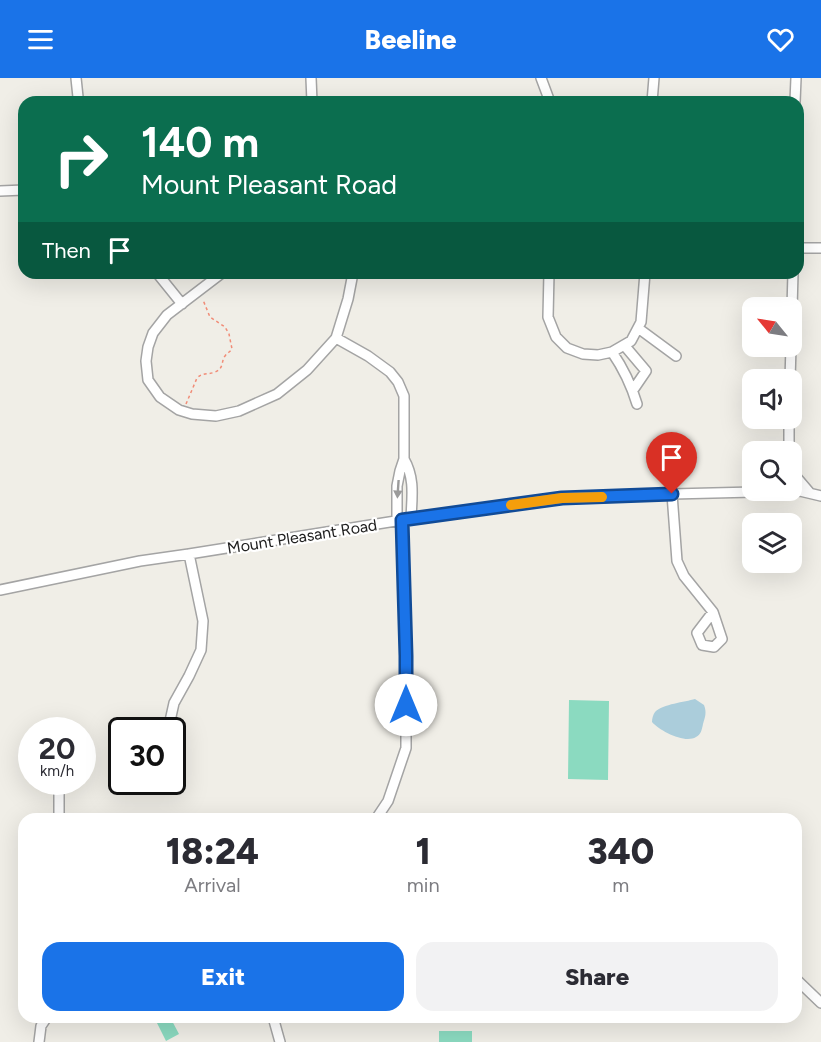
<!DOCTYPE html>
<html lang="en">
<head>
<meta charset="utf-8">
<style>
  :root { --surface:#fff; --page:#f2f2f3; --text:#2b2b33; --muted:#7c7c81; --accent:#1a73e8 }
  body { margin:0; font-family:Figtree,sans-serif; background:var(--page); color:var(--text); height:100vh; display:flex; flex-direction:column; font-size:22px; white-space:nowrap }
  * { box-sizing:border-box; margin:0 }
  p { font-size:20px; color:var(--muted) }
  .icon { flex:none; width:33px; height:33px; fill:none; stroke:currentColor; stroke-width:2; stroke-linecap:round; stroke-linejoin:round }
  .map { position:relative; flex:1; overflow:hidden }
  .details { position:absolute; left:18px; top:735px; width:784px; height:210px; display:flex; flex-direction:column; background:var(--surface); border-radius:18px; box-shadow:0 6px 24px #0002 }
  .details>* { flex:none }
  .top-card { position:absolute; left:18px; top:18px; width:786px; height:183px; border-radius:18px; box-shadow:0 6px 24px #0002; background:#0b6e4f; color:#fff; overflow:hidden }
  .needle { width:39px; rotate:300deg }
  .controls { position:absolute; left:742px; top:219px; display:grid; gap:12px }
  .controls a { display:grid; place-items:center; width:60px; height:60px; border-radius:12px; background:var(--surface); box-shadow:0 6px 24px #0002; font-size:30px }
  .speed { position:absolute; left:18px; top:639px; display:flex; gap:12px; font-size:30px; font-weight:700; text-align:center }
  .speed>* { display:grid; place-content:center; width:78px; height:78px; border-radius:50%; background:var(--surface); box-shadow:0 6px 24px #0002; line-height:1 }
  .speed small { font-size:15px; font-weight:400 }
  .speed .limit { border:3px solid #111; border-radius:9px; background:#fff; color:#111 }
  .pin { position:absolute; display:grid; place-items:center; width:51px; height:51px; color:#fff; margin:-62px -26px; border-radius:50% 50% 50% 0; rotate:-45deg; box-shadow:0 0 6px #0007 }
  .pin .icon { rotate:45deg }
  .me { position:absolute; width:66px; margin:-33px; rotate:0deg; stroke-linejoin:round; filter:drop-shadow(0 0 4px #0008) }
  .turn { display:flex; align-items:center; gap:21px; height:126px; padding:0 24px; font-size:27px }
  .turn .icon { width:78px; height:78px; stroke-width:2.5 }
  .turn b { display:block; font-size:42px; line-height:51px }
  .then { display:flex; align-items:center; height:57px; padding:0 24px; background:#0003; gap:12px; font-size:22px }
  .eta { display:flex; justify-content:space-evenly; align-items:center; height:102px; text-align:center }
  .eta b { font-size:36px; font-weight:800; line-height:42px }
  .button { display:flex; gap:12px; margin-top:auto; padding:12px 24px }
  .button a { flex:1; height:69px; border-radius:18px; background:var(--accent); color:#fff; font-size:24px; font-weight:800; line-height:69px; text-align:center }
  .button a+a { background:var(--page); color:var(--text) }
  header { display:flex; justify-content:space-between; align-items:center; height:78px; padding:0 24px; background:var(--accent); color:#fff; font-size:27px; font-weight:800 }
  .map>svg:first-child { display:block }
</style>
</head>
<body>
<header><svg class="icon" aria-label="menu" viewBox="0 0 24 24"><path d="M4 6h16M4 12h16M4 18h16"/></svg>Beeline<svg class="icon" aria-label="heart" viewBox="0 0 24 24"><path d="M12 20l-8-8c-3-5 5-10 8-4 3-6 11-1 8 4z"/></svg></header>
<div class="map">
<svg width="821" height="964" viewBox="0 0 821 964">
  <rect width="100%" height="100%" fill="#f0eee7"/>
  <path fill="#8bdac0" d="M 569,622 L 609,623 L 608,702 L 568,701 Z
    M 154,939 L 170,939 L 179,956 L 166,963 Z
    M 439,953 L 472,953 L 472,964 L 439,964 Z"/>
  <path fill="#abcddb" d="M 695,621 L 704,627 C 707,635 705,639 703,646 C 702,651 701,657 696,659 C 685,666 660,653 652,644 C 652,640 653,637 655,634 C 663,626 685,624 695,621 Z"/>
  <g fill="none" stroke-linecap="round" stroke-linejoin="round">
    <g stroke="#a4a4a4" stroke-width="12">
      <path id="minor" d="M 76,0 L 78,19 L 77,24
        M 311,0 L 312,24
        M 541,0 L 550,24
        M 652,24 L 654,0
        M 795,24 L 796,0
        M 0,113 L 24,112
        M 798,170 L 821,170
        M 157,195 L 182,226
        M 222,195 L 167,237 L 153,255 L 148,269 L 146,283 L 148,302 L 160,319 L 179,332 L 192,336 L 216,338 L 239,333 L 277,316 L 307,292 L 336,260 L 348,221 L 353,195
        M 549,195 L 548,239 L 556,259 L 567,270 L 583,276 L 598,277 L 612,274 L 631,263 L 641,244 L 645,195
        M 792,230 L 793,195
        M 638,250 L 676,278
        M 336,260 L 368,278 L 390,294 L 398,304 L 404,318 L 404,381 L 400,393 L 397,408 L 397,443
        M 624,267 L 646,293 L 633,312
        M 612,274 C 623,290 631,306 637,326
        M 790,302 L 791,268
        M 789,374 L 789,340
        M 404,381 C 415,400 412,419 411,440
        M 792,394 L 809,414
        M 672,416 L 677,483 L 684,498 L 713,534 L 722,561 L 714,569 L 702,567 L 697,555 L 713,534
        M 0,512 L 140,483 L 189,476 L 402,442 L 562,420 L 672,416 L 800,413 L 821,418
        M 168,652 L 174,625 L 189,598 L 201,572 L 203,543 L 189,476
        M 172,666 L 178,673
        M 59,741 L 59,704
        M 376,741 L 388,723 L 406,670 L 406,578 L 402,442
        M 796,901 L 821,925
        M 273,939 L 280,964
        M 39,964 L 41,948 L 47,939"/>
    </g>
    <path stroke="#f18c77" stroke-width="1.5" stroke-dasharray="3 3" stroke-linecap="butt" d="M 186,326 L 197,300 C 203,294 208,297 215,294 C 224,291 221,283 225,278 C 227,275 230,274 232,271 L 229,256 L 225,249 L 210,239 L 203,222"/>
    <use href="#minor" stroke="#fff" stroke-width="9"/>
  </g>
  <defs><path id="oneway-solid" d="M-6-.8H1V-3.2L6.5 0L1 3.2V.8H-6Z" transform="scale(1.5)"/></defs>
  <use fill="#9b9b9b" href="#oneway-solid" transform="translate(398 411) rotate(94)"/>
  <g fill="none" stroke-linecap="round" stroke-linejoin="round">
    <g stroke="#114b97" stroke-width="15">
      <path id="route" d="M 406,627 L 406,578 L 402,442 L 562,420 L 672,416"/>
    </g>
    <use href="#route" stroke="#1a73e8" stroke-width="10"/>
    <path stroke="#f59e0b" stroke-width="10" d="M 511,427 L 562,420 L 602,419"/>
  </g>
  <g text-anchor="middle" stroke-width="4.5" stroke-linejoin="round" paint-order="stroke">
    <g font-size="16" fill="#202020" stroke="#fff">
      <text transform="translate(302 458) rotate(-9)" y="6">Mount Pleasant Road</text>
    </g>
  </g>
</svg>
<div class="controls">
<a><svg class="needle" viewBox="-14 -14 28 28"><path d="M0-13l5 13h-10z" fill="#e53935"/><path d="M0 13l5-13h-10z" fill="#7c7c81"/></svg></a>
<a><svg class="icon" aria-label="sound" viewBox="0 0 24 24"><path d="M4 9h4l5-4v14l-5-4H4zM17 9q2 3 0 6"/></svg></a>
<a><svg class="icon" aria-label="search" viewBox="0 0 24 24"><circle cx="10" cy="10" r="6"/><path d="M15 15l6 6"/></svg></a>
<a><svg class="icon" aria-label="layers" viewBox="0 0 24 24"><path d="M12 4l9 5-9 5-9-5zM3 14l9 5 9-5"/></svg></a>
</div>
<div class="speed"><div>20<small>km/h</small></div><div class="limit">30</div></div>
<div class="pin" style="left:672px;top:416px;background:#d93025"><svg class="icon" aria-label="arrive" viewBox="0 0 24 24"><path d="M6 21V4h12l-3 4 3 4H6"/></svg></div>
<svg class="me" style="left:406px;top:627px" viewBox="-20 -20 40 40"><circle r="19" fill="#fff"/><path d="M0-13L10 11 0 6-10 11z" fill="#1a73e8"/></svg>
<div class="top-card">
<div class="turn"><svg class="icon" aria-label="right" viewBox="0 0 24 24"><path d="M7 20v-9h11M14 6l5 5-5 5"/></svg><div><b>140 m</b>Mount Pleasant Road</div></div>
<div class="then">Then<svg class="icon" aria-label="arrive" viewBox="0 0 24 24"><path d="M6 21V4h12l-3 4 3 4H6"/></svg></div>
</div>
<section class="details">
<div class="eta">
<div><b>18:24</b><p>Arrival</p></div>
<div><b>1</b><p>min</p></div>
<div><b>340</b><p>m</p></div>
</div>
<div class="button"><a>Exit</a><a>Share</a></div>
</section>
</div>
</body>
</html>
